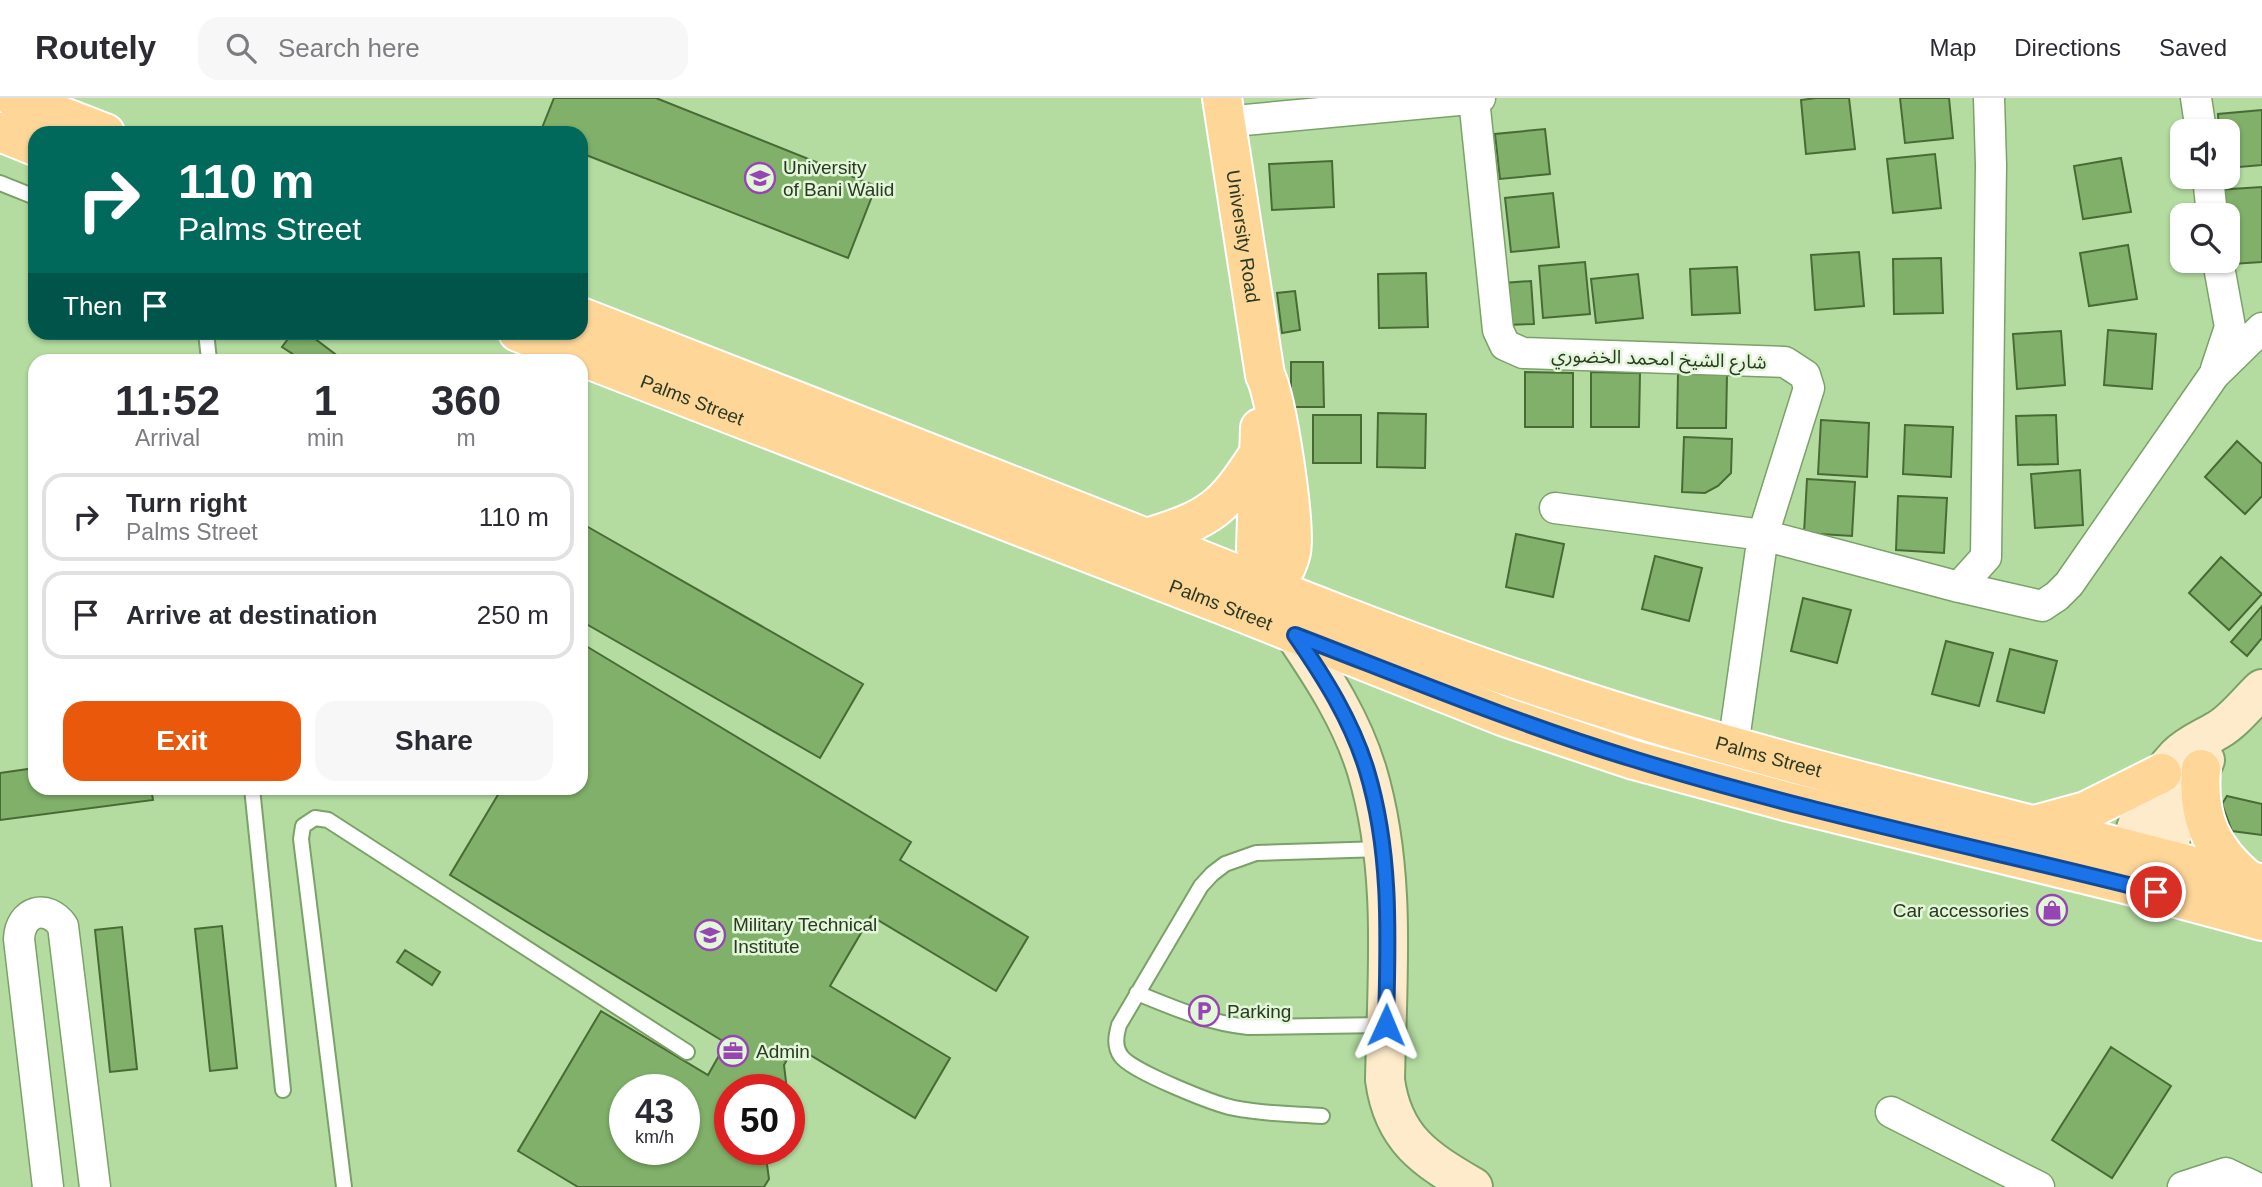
<!DOCTYPE html>
<html lang="en">
<head>
<meta charset="utf-8">
<style>
  :root { --surface:#fff; --page:#f7f7f7; --text:#2b2b33; --muted:#7c7c81; --line:#e1e1e2; --accent:#ea580c }
  body { margin:0; font-family:Helvetica,"Noto Sans Arabic",sans-serif; background:var(--page); color:var(--text); height:100vh; display:flex; flex-direction:column; font-size:26px; white-space:nowrap }
  * { box-sizing:border-box; margin:0 }
  p { font-size:23px; color:var(--muted) }
  .icon { flex:none; width:38px; height:38px; fill:none; stroke:currentColor; stroke-width:2; stroke-linecap:round; stroke-linejoin:round }
  .map { position:relative; flex:1; overflow:hidden }
  .side { position:absolute; left:28px; top:256px; width:560px; height:441px; display:flex; flex-direction:column; background:var(--surface); border-radius:21px; box-shadow:0 2px 5px #0004 }
  .side>* { flex:none }
  .banner { position:absolute; left:28px; top:28px; width:560px; height:214px; border-radius:21px; box-shadow:0 2px 5px #0004; background:#00695c; color:#fff; overflow:hidden }
  .controls { position:absolute; left:2170px; top:21px; display:grid; gap:14px }
  .controls a { display:grid; place-items:center; width:70px; height:70px; border-radius:14px; background:var(--surface); box-shadow:0 2px 5px #0004; font-size:35px }
  .speed { position:absolute; left:609px; top:976px; display:flex; gap:14px; font-size:35px; font-weight:700; text-align:center }
  .speed>* { display:grid; place-content:center; width:91px; height:91px; border-radius:50%; background:var(--surface); box-shadow:0 2px 5px #0004; line-height:1 }
  .speed small { font-size:18px; font-weight:400 }
  .speed .limit { border:10px solid #d22; background:#fff; color:#111 }
  .pin { position:absolute; display:grid; place-items:center; width:60px; height:60px; color:#fff; margin:-30px; border:4px solid #fff; border-radius:50%; box-shadow:0 2px 7px #0007 }
  .me { position:absolute; width:77px; margin:-38px; rotate:1deg; stroke-linejoin:round; filter:drop-shadow(0 0 5px #0008) }
  .turn { display:flex; align-items:center; gap:24px; height:147px; padding:0 35px; font-size:32px }
  .turn .icon { width:91px; height:91px; stroke-width:2.5 }
  .turn b { display:block; font-size:49px; line-height:60px }
  .then { display:flex; align-items:center; height:66px; padding:0 35px; background:#0003; gap:14px; font-size:26px }
  .eta { display:flex; justify-content:space-evenly; align-items:center; height:119px; text-align:center }
  .eta b { font-size:42px; font-weight:700; line-height:49px }
  .primary-button { display:flex; gap:14px; margin-top:auto; padding:14px 35px }
  .primary-button a { flex:1; height:80px; border-radius:21px; background:var(--accent); color:#fff; font-size:28px; font-weight:700; line-height:80px; text-align:center }
  .primary-button a+a { background:var(--page); color:var(--text) }
  ul { padding:0; list-style:none }
  li { display:flex; align-items:center; gap:21px; height:88px; margin:0 14px 10px; padding:0 21px; border:4px solid var(--line); border-radius:21px }
  li div { flex:1 }
  li b { display:block; font-size:26px }
  li em { font-style:normal }
  header { display:flex; align-items:center; gap:42px; box-sizing:border-box; height:98px; padding:0 35px; background:var(--surface); border-bottom:2px solid var(--line) }
  header strong { font-size:33px }
  nav { display:flex; gap:38px; margin-inline-start:auto; font-size:24px }
  .search { width:490px; height:63px; background:var(--page); display:flex; align-items:center; gap:18px; box-sizing:border-box; padding:0 24px; border-radius:21px; color:var(--muted); font-size:26px }
  .map>svg:first-child { display:block }
</style>
</head>
<body>
<header>
<strong>Routely</strong>
<div class="search"><svg class="icon" aria-label="search" viewBox="0 0 24 24"><circle cx="10" cy="10" r="6"/><path d="M15 15l6 6"/></svg>Search here</div>
<nav><a>Map</a><a>Directions</a><a>Saved</a></nav>
</header>
<div class="map">
<svg width="2262" height="1089" viewBox="0 0 2262 1089">
  <rect width="100%" height="100%" fill="#b4dca1"/>
  <path fill="#80b069" stroke="#486b36" stroke-width="2" fill-rule="evenodd" d="M 554,0 L 656,0 L 876,88 L 848,160 L 581,55 L 581,35 L 540,35 Z
    M 1816,0 L 1849,0 L 1855,51 L 1806,56 L 1801,2 Z
    M 1900,0 L 1949,0 L 1953,40 L 1905,45 Z
    M 2262,12 L 2262,67 L 2228,70 L 2228,33 L 2219,33 L 2218,16 Z
    M 1545,31 L 1550,76 L 1500,81 L 1495,36 Z
    M 1935,56 L 1941,110 L 1893,115 L 1887,61 Z
    M 2121,60 L 2131,114 L 2083,121 L 2074,68 Z
    M 1332,63 L 1334,109 L 1272,112 L 1269,66 Z
    M 2262,89 L 2262,164 L 2232,166 L 2231,143 L 2228,143 L 2228,117 L 2218,117 L 2216,92 Z
    M 1553,95 L 1559,149 L 1511,154 L 1505,100 Z
    M 2128,147 L 2137,201 L 2089,208 L 2080,155 Z
    M 1859,154 L 1864,208 L 1815,212 L 1811,157 Z
    M 1941,160 L 1943,215 L 1894,216 L 1893,161 Z
    M 1585,164 L 1590,216 L 1543,220 L 1539,168 Z
    M 1737,169 L 1740,215 L 1692,217 L 1690,171 Z
    M 1426,175 L 1428,229 L 1379,230 L 1378,176 Z
    M 1638,176 L 1643,220 L 1596,225 L 1591,181 Z
    M 1531,183 L 1534,226 L 1507,227 L 1503,185 Z
    M 1295,193 L 1300,232 L 1282,235 L 1277,195 Z
    M 2108,232 L 2156,236 L 2152,291 L 2104,287 Z
    M 2061,233 L 2065,287 L 2017,291 L 2013,236 Z
    M 293,234 L 306,234 L 335,256 L 330,262 L 302,262 L 282,249 Z
    M 1291,264 L 1323,264 L 1324,309 L 1291,309 Z
    M 1525,274 L 1573,275 L 1573,329 L 1525,329 Z
    M 1591,274 L 1640,275 L 1639,329 L 1591,329 Z
    M 1678,276 L 1727,276 L 1726,330 L 1677,330 Z
    M 1378,315 L 1426,316 L 1425,370 L 1377,369 Z
    M 1313,317 L 1361,317 L 1361,365 L 1313,365 Z
    M 2056,317 L 2058,366 L 2018,367 L 2016,318 Z
    M 1821,322 L 1869,325 L 1867,379 L 1818,376 Z
    M 1905,327 L 1953,329 L 1951,379 L 1903,376 Z
    M 1684,339 L 1732,341 L 1731,375 L 1718,388 L 1705,395 L 1682,394 Z
    M 2237,343 L 2262,366 L 2262,398 L 2245,416 L 2205,379 Z
    M 2080,372 L 2083,427 L 2035,430 L 2031,376 Z
    M 1807,381 L 1855,384 L 1852,438 L 1804,435 Z
    M 1898,398 L 1947,400 L 1944,455 L 1896,452 Z
    M 581,425 L 863,586 L 820,660 L 581,523 Z
    M 1516,436 L 1564,446 L 1553,499 L 1506,489 Z
    M 1655,458 L 1702,470 L 1689,523 L 1642,511 Z
    M 2221,459 L 2262,496 L 2229,532 L 2189,495 Z
    M 1803,500 L 1851,512 L 1837,565 L 1791,553 Z
    M 2262,508 L 2262,540 L 2247,558 L 2231,544 Z
    M 1946,543 L 1993,555 L 1979,608 L 1932,596 Z
    M 586,548 L 911,744 L 900,762 L 1028,839 L 996,893 L 871,818 L 830,888 L 950,960 L 915,1020 L 795,948 L 784,967 L 787,992 L 730,992 L 730,1052 L 765,1052 L 769,1081 L 764,1089 L 578,1089 L 518,1053 L 601,913 L 708,977 L 726,945 L 450,777 L 502,690 L 581,690 L 581,556 ZM 625,992 L 684,992 L 684,1052 L 625,1052 Z
    M 2010,551 L 2057,563 L 2044,615 L 1997,603 Z
    M 35,670 L 35,690 L 151,690 L 153,702 L 0,722 L 0,675 Z
    M 2227,698 L 2262,706 L 2262,737 L 2232,733 L 2222,706 Z
    M 222,828 L 237,970 L 210,973 L 195,831 Z
    M 122,829 L 137,971 L 110,974 L 95,832 Z
    M 405,852 L 440,874 L 432,887 L 397,864 Z
    M 2111,949 L 2171,988 L 2112,1080 L 2052,1042 Z"/>
  <g fill="none" stroke-linecap="round" stroke-linejoin="round">
    <g stroke="#7ba169" stroke-width="18">
      <path id="lane" d="M 0,85 L 35,99
        M 206,234 L 209,262
        M 252,690 L 283,992
        M 1137,895 C 1174,910 1208,925 1248,929 L 1385,927
        M 1322,1018 C 1293,1016 1263,1016 1234,1010 C 1214,1006 1131,973 1121,958 C 1114,948 1116,938 1119,927 L 1201,788 L 1212,776 L 1225,766 L 1256,755 L 1382,751
        M 344,1089 L 301,741 L 303,728 L 315,720 L 328,722 L 687,954"/>
    </g>
    <g stroke="#7ba169" stroke-width="33">
      <path id="street" d="M 2196,0 L 2201,33
        M 1474,1 L 1498,232 L 1505,247 L 1523,255 L 1785,264 L 1805,277 L 1809,290 L 1763,437 L 1733,649
        M 1224,24 L 1480,0
        M 2208,79 L 2212,117
        M 2216,271 L 2230,229 L 2218,163
        M 1555,410 L 1763,437 L 1959,489 L 2042,508 L 2057,498 L 2069,486 L 2214,277 L 2262,230
        M 1959,489 L 1986,459 L 1991,67 L 1989,0
        M 1891,1014 L 2039,1089
        M 48,1089 L 19,841 C 20,813 47,805 63,828 L 95,1089
        M 2183,1089 L 2226,1075 L 2255,1089"/>
    </g>
    <g stroke="#7ba169" stroke-width="42">
      <path id="secondary" d="M 1295,537 C 1324,580 1352,623 1367,673 C 1397,773 1387,879 1385,982 C 1393,1041 1425,1061 1473,1089
        M 2122,782 C 2132,739 2145,691 2177,658 C 2189,646 2203,641 2218,632 C 2234,623 2248,604 2262,591
        M 2157,793 L 2172,736 L 2205,662"/>
    </g>
    <g stroke="#fff" stroke-width="42">
      <g id="primary">
        <path d="M 14,0 L 105,35"/>
        <path id="s1" d="M 1222,0 L 1265,277 C 1277,300 1296,428 1291,454 C 1287,473 1271,497 1254,507"/>
        <path d="M 0,34 L 35,48"/>
        <path id="s2" d="M 581,219 C 769,293 959,365 1146,440 C 1271,490 1395,540 1522,583 C 1764,666 2015,720 2262,786"/>
        <path id="s3" d="M 518,234 L 1241,514 L 1505,619 L 1634,662 L 1785,703 L 2121,785 L 2262,823"/>
        <path d="M 1260,330 L 1256,450 L 1259,464 L 1277,504"/>
        <path d="M 1147,440 C 1212,420 1223,411 1260,354"/>
        <path d="M 2201,671 C 2197,720 2211,751 2248,782"/>
        <path d="M 2035,727 L 2086,713 L 2162,675"/>
      </g>
    </g>
    <use href="#lane" stroke="#fff" stroke-width="14"/>
    <use href="#street" stroke="#fff" stroke-width="30"/>
    <use href="#secondary" stroke="#feebcb" stroke-width="38"/>
    <use href="#primary" stroke="#fed698" stroke-width="38"/>
  </g>
  <g fill="none" stroke-linecap="round" stroke-linejoin="round">
    <g stroke="#114b97" stroke-width="18">
      <path id="route" d="M 1386,927 C 1388,842 1392,756 1367,673 C 1352,623 1324,579 1295,537 C 1407,580 1518,626 1633,661 C 1805,714 1982,750 2156,794"/>
    </g>
    <use href="#route" stroke="#1a73e8" stroke-width="12"/>
  </g>
  <defs>
    <g id="university-ring" transform="scale(1.575)"><circle r="9.5" fill="#e2f6d8" stroke="#9745b4" stroke-width="1.5"/><path d="M0-5L7-2L0 1L-7-2ZM-4 1L0 2.5L4 1V4Q0 6-4 4Z" fill="#9745b4"/></g>
    <g id="shop-ring" transform="scale(1.575)"><circle r="9.5" fill="#e2f6d8" stroke="#9745b4" stroke-width="1.5"/><path d="M-5-2.5h2.3a2.7 3.5 0 0 1 5.4 0H5L5.5 6h-11ZM-1.5-2.5h3a1.5 2.3 0 0 0-3 0Z" fill="#9745b4"/></g>
    <g id="parking-ring" transform="scale(1.575)"><circle r="9.5" fill="#e2f6d8" stroke="#9745b4" stroke-width="1.5"/><path d="M-3.5-5.5H1a3.5 3.5 0 0 1 0 7H-1V5.5H-3.5ZM-1-3.4V-.6H.8a1.4 1.4 0 0 0 0-2.8Z" fill="#9745b4"/></g>
    <g id="office-ring" transform="scale(1.575)"><circle r="9.5" fill="#e2f6d8" stroke="#9745b4" stroke-width="1.5"/><path d="M-6-3h4V-5.5h4V-3h4V5H-6ZM-1-4.5V-3h2v-1.5ZM-6 0V1H6V0Z" fill="#9745b4"/></g>
  </defs>
  <g fill-rule="evenodd">
    <use href="#university-ring" x="760" y="80"/>
    <use href="#shop-ring" x="2052" y="812"/>
    <use href="#university-ring" x="710" y="837"/>
    <use href="#parking-ring" x="1204" y="913"/>
    <use href="#office-ring" x="733" y="953"/>
  </g>
  <g text-anchor="middle" stroke-width="5" stroke-linejoin="round" paint-order="stroke">
    <g font-size="19" fill="#2a3922" stroke="#e2f6d8" text-anchor="start">
      <text x="783" y="76">University<tspan x="783" dy="22">of Bani Walid</tspan></text>
      <text x="2029" y="819" text-anchor="end">Car accessories</text>
      <text x="733" y="833">Military Technical<tspan x="733" dy="22">Institute</tspan></text>
      <text x="1227" y="920">Parking</text>
      <text x="756" y="960">Admin</text>
    </g>
    <g font-size="19" fill="#2a3922" stroke="#e2f6d8">
      <text dy="7" stroke="none"><textPath href="#s1" startOffset="140">University Road</textPath></text>
      <text transform="translate(1659 260) rotate(2)" y="7">شارع الشيخ امحمد الخضوري</text>
      <text dy="7" stroke="none"><textPath href="#s3" startOffset="187">Palms Street</textPath></text>
      <text dy="7" stroke="none"><textPath href="#s3" startOffset="754">Palms Street</textPath></text>
      <text dy="7" stroke="none"><textPath href="#s2" startOffset="1267">Palms Street</textPath></text>
    </g>
  </g>
</svg>
<div class="controls">
<a><svg class="icon" aria-label="sound" viewBox="0 0 24 24"><path d="M4 9h4l5-4v14l-5-4H4zM17 9q2 3 0 6"/></svg></a>
<a><svg class="icon" aria-label="search" viewBox="0 0 24 24"><circle cx="10" cy="10" r="6"/><path d="M15 15l6 6"/></svg></a>
</div>
<div class="speed"><div>43<small>km/h</small></div><div class="limit">50</div></div>
<div class="pin" style="left:2156px;top:794px;background:#d93025"><svg class="icon" aria-label="arrive" viewBox="0 0 24 24"><path d="M6 21V4h12l-3 4 3 4H6"/></svg></div>
<svg class="me" style="left:1386px;top:927px" viewBox="-20 -20 40 40"><path d="M0-17L14 15 0 8-14 15z" fill="#1a73e8" stroke="#fff" stroke-width="4"/></svg>
<div class="banner">
<div class="turn"><svg class="icon" aria-label="right" viewBox="0 0 24 24"><path d="M7 20v-9h11M14 6l5 5-5 5"/></svg><div><b>110 m</b>Palms Street</div></div>
<div class="then">Then<svg class="icon" aria-label="arrive" viewBox="0 0 24 24"><path d="M6 21V4h12l-3 4 3 4H6"/></svg></div>
</div>
<section class="side">
<div class="eta">
<div><b>11:52</b><p>Arrival</p></div>
<div><b>1</b><p>min</p></div>
<div><b>360</b><p>m</p></div>
</div>
<ul>
<li><svg class="icon" aria-label="right" viewBox="0 0 24 24"><path d="M7 20v-9h11M14 6l5 5-5 5"/></svg><div><b>Turn right</b><p>Palms Street</p></div><em>110 m</em></li>
<li><svg class="icon" aria-label="arrive" viewBox="0 0 24 24"><path d="M6 21V4h12l-3 4 3 4H6"/></svg><div><b>Arrive at destination</b></div><em>250 m</em></li>
</ul>
<div class="primary-button"><a>Exit</a><a>Share</a></div>
</section>
</div>
</body>
</html>
